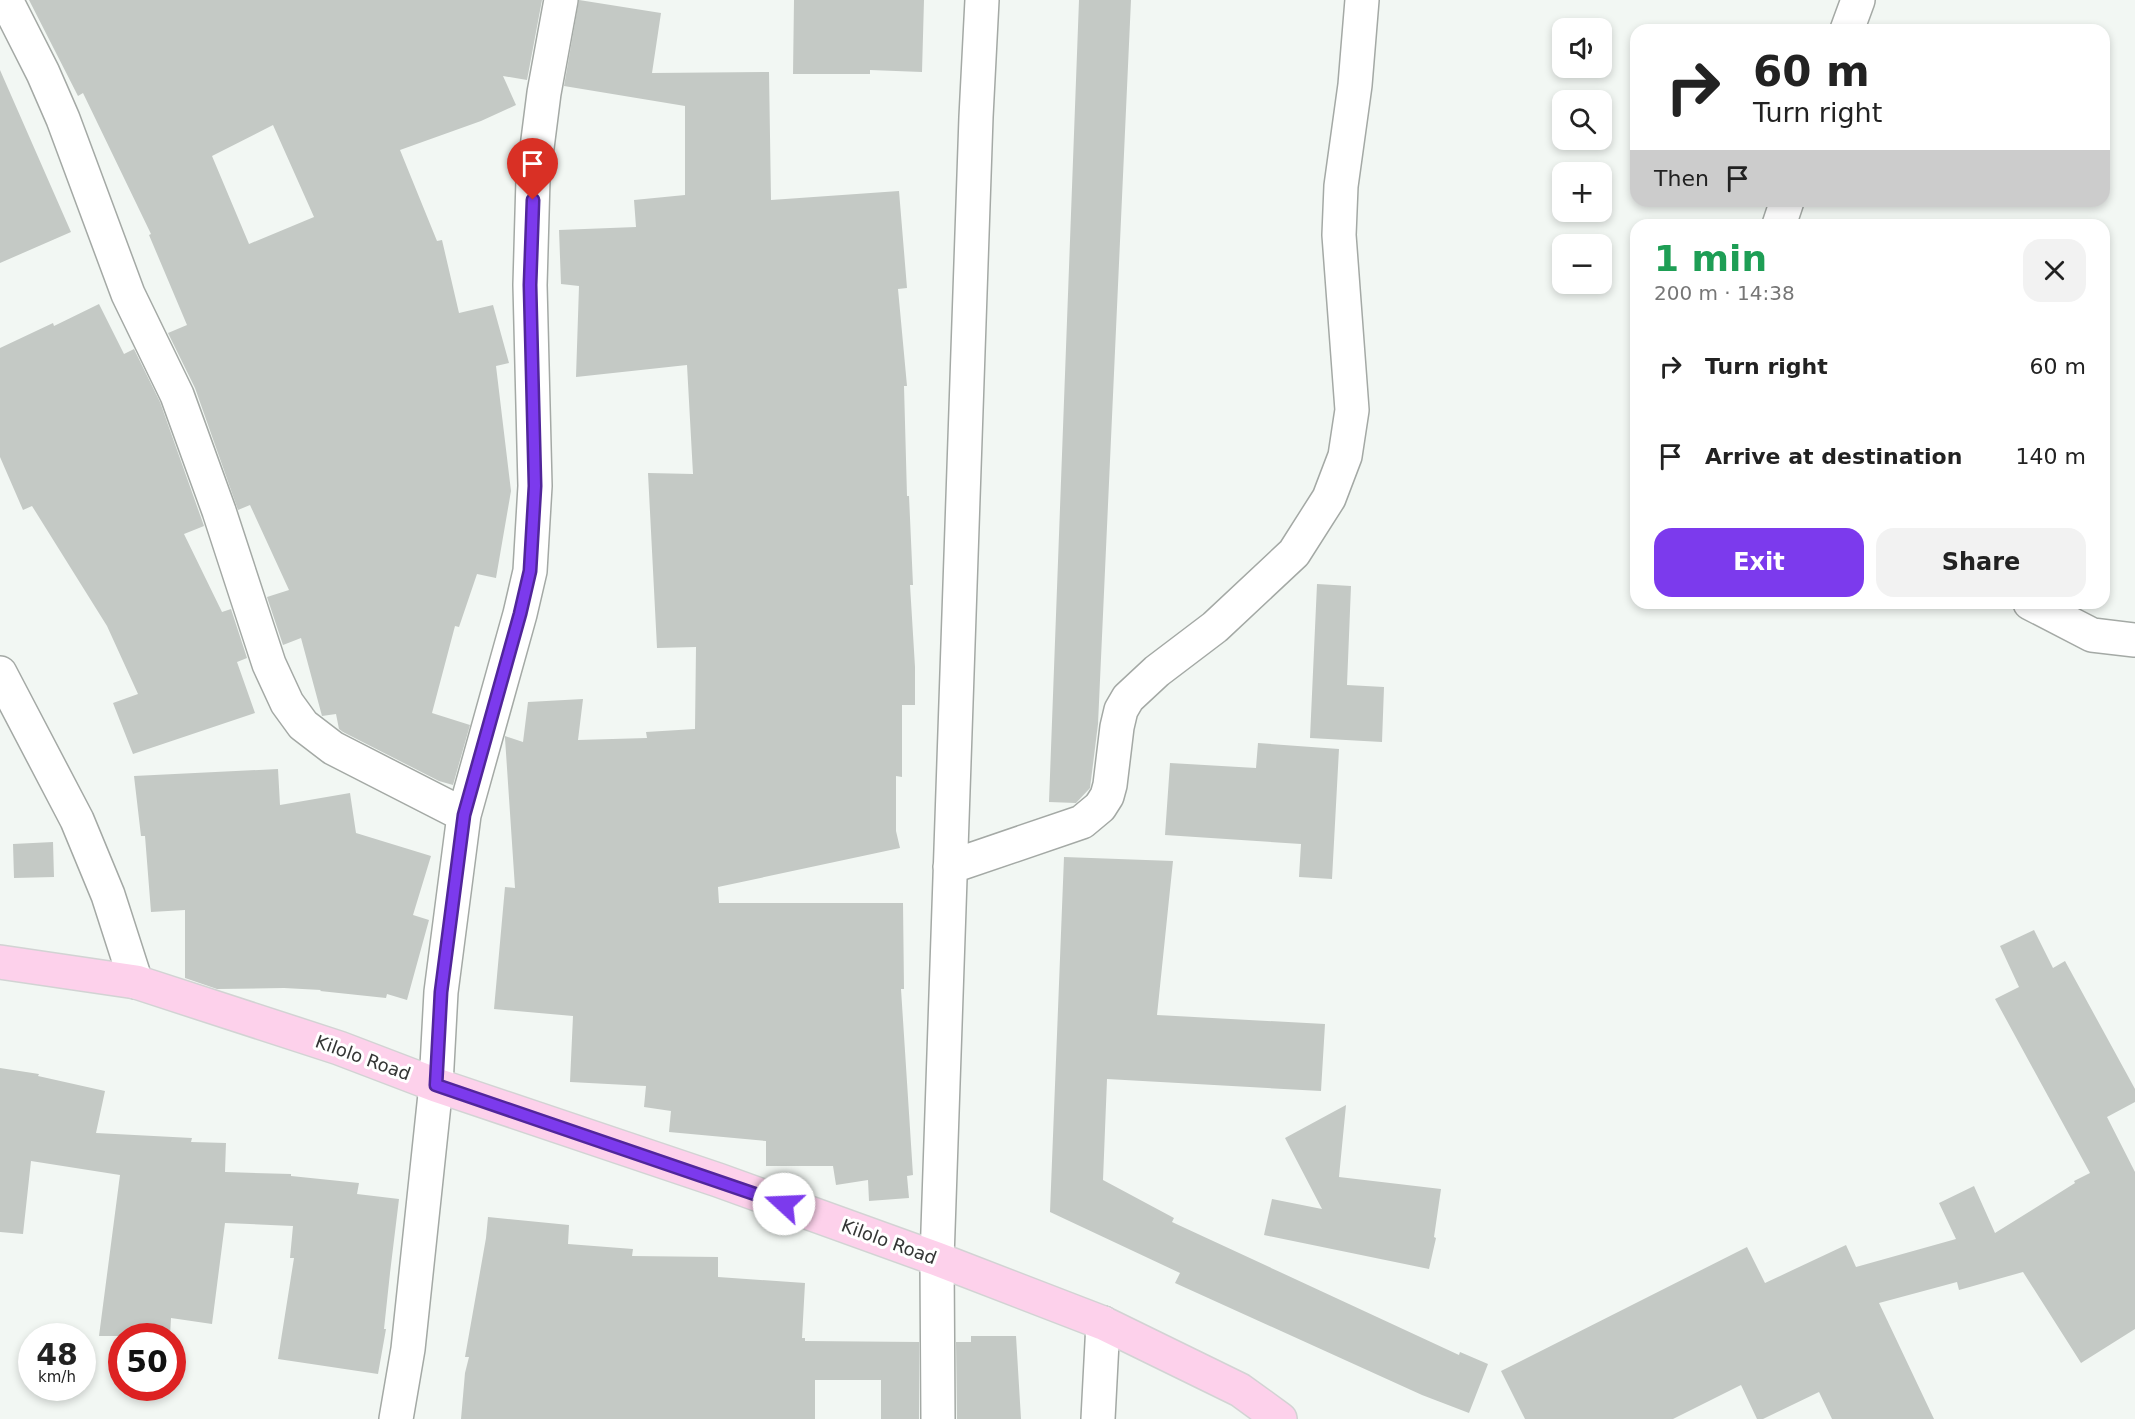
<!DOCTYPE html>
<html lang="en">
<head>
<meta charset="utf-8">
<style>
  :root { --surface:#fff; --page:#f2f2f2; --text:#222; --muted:#767676; --accent:#7c3aed }
  body { margin:0; font-family:"DejaVu Sans",sans-serif; background:var(--page); color:var(--text); height:100vh; display:flex; flex-direction:column; font-size:22px; white-space:nowrap }
  * { box-sizing:border-box; margin:0 }
  p { font-size:20px; color:var(--muted) }
  .icon { flex:none; width:33px; height:33px; fill:none; stroke:currentColor; stroke-width:2; stroke-linecap:round; stroke-linejoin:round }
  .map { position:relative; flex:1; overflow:hidden }
  .side { position:absolute; left:1630px; top:219px; width:480px; height:390px; display:flex; flex-direction:column; background:var(--surface); border-radius:18px; box-shadow:0 3px 9px #0003 }
  .side>* { flex:none }
  .top-card { position:absolute; left:1630px; top:24px; width:480px; height:183px; border-radius:18px; box-shadow:0 3px 9px #0003; background:#fff; color:var(--text); overflow:hidden }
  .fabs { position:absolute; left:1552px; top:18px; display:grid; gap:12px }
  .fabs a { display:grid; place-items:center; width:60px; height:60px; border-radius:12px; background:var(--surface); box-shadow:0 3px 9px #0003; font-size:30px }
  .speed { position:absolute; left:18px; top:1323px; display:flex; gap:12px; font-size:30px; font-weight:700; text-align:center }
  .speed>* { display:grid; place-content:center; width:78px; height:78px; border-radius:50%; background:var(--surface); box-shadow:0 3px 9px #0003; line-height:1 }
  .speed small { font-size:15px; font-weight:400 }
  .speed .limit { border:9px solid #d22; background:#fff; color:#111 }
  .pin { position:absolute; display:grid; place-items:center; width:51px; height:51px; color:#fff; margin:-62px -26px; border-radius:50% 50% 50% 0; rotate:-45deg; box-shadow:0 0 6px #0007 }
  .pin .icon { rotate:45deg }
  .me { position:absolute; width:66px; margin:-33px; rotate:290deg; stroke-linejoin:round; filter:drop-shadow(0 0 4px #0008) }
  .turn { display:flex; align-items:center; gap:21px; height:126px; padding:0 24px; font-size:27px }
  .turn .icon { width:78px; height:78px; stroke-width:2.5 }
  .turn b { display:block; font-size:42px; line-height:51px }
  .then { display:flex; align-items:center; height:57px; padding:0 24px; background:#0003; gap:12px; font-size:22px }
  .round { display:grid; place-items:center; flex:none; width:63px; height:63px; border-radius:18px; background:var(--page) }
  .overview { display:flex; align-items:center; justify-content:space-between; height:102px; padding:0 24px }
  h1 { font-size:36px; font-weight:800; line-height:45px; color:#1e9e55 }
  .button { display:flex; gap:12px; margin-top:auto; padding:12px 24px }
  .button a { flex:1; height:69px; border-radius:18px; background:var(--accent); color:#fff; font-size:24px; font-weight:800; line-height:69px; text-align:center }
  .button a+a { background:var(--page); color:var(--text) }
  ul { padding:0; list-style:none }
  li { display:flex; align-items:center; gap:18px; height:90px; padding:0 24px }
  li div { flex:1 }
  li b { display:block; font-size:22px }
  li em { font-style:normal }
  .map>svg:first-child { display:block }
</style>
</head>
<body>
<div class="map">
<svg width="2135" height="1419" viewBox="0 0 2135 1419">
  <rect width="100%" height="100%" fill="#f2f7f3"/>
  <path fill="#c4c9c5" fill-rule="evenodd" d="M 29,0 L 542,0 L 527,80 L 503,76 L 516,105 L 481,121 L 400,150 L 437,241 L 442,240 L 459,313 L 493,305 L 509,363 L 496,366 L 511,491 L 496,578 L 477,574 L 459,627 L 455,626 L 432,713 L 470,725 L 453,785 L 439,781 L 343,732 L 339,729 L 336,714 L 322,716 L 301,638 L 283,645 L 267,597 L 289,590 L 250,505 L 238,510 L 195,388 L 168,333 L 187,325 L 149,235 L 151,234 L 83,93 L 78,96 ZM 273,125 L 314,217 L 249,244 L 212,156 Z
    M 579,0 L 661,13 L 652,73 L 769,72 L 771,200 L 899,191 L 907,288 L 898,289 L 907,386 L 904,386 L 907,496 L 909,496 L 913,585 L 910,585 L 915,667 L 915,705 L 902,705 L 902,777 L 896,776 L 896,831 L 900,848 L 718,887 L 719,903 L 903,903 L 904,989 L 901,989 L 913,1175 L 907,1176 L 909,1198 L 869,1201 L 868,1180 L 836,1185 L 833,1166 L 766,1166 L 766,1141 L 669,1132 L 671,1111 L 644,1107 L 646,1086 L 570,1082 L 573,1016 L 494,1009 L 505,887 L 515,888 L 505,738 L 505,736 L 523,742 L 528,702 L 583,699 L 578,740 L 647,738 L 646,732 L 695,729 L 696,647 L 657,648 L 648,473 L 693,474 L 687,365 L 576,377 L 579,286 L 561,284 L 559,230 L 636,227 L 634,200 L 685,195 L 685,106 L 564,86 Z
    M 794,0 L 924,0 L 922,72 L 870,70 L 870,74 L 793,74 Z
    M 1079,0 L 1131,0 L 1098,724 L 1090,788 L 1076,803 L 1049,802 Z
    M 0,70 L 71,232 L 0,263 Z
    M 99,304 L 124,354 L 134,349 L 160,402 L 204,526 L 184,534 L 222,612 L 231,609 L 247,658 L 237,662 L 255,713 L 133,754 L 113,703 L 138,694 L 107,626 L 32,506 L 23,510 L 0,457 L 0,348 L 53,323 L 54,326 Z
    M 1317,584 L 1351,586 L 1347,685 L 1384,687 L 1382,742 L 1310,738 Z
    M 1258,743 L 1339,749 L 1332,879 L 1299,877 L 1301,844 L 1165,835 L 1170,763 L 1256,768 Z
    M 278,769 L 280,805 L 350,793 L 356,833 L 431,856 L 413,915 L 429,920 L 407,1000 L 387,994 L 386,998 L 320,991 L 321,990 L 284,988 L 217,989 L 185,978 L 185,910 L 151,912 L 145,836 L 141,836 L 134,776 Z
    M 53,842 L 54,877 L 14,878 L 13,844 Z
    M 1064,857 L 1173,861 L 1157,1015 L 1325,1024 L 1321,1091 L 1107,1079 L 1103,1180 L 1174,1218 L 1172,1222 L 1459,1355 L 1460,1352 L 1488,1364 L 1469,1413 L 1422,1395 L 1175,1283 L 1180,1273 L 1050,1212 Z
    M 2034,930 L 2053,968 L 2065,961 L 2135,1089 L 2135,1102 L 2107,1117 L 2135,1172 L 2135,1329 L 2081,1363 L 2023,1272 L 1959,1290 L 1957,1282 L 1879,1303 L 1934,1419 L 1832,1419 L 1819,1392 L 1763,1419 L 1757,1419 L 1741,1385 L 1673,1419 L 1525,1419 L 1501,1371 L 1747,1247 L 1765,1283 L 1846,1245 L 1856,1267 L 1956,1239 L 1939,1203 L 1974,1186 L 1995,1233 L 2075,1183 L 2074,1181 L 2090,1173 L 1995,999 L 2019,987 L 2000,946 Z
    M 0,1068 L 39,1074 L 38,1076 L 105,1091 L 96,1133 L 192,1138 L 191,1142 L 226,1143 L 225,1172 L 291,1174 L 291,1176 L 359,1183 L 357,1194 L 399,1199 L 390,1273 L 384,1329 L 386,1329 L 378,1374 L 278,1359 L 294,1258 L 290,1258 L 293,1226 L 225,1223 L 212,1324 L 171,1318 L 170,1336 L 99,1336 L 120,1175 L 31,1161 L 23,1234 L 0,1232 Z
    M 1346,1105 L 1339,1177 L 1441,1189 L 1434,1237 L 1436,1238 L 1429,1269 L 1264,1235 L 1272,1199 L 1322,1209 L 1285,1138 Z
    M 488,1217 L 569,1225 L 568,1244 L 633,1249 L 632,1256 L 718,1257 L 718,1277 L 805,1283 L 802,1338 L 805,1338 L 805,1341 L 919,1342 L 919,1419 L 881,1419 L 881,1380 L 815,1380 L 815,1419 L 461,1419 L 465,1373 L 469,1357 L 465,1357 L 486,1238 Z
    M 971,1336 L 1016,1336 L 1021,1419 L 957,1419 L 956,1342 L 971,1342 Z"/>
  <g fill="none" stroke-linecap="round" stroke-linejoin="round">
    <g stroke="#a4a9a5" stroke-width="36">
      <path id="minor" d="M 6,0 L 43,73 L 63,119 L 128,294 L 177,395 L 219,511 L 269,664 L 287,703 L 303,725 L 333,748 L 464,815
        M 1847,30 L 1858,0
        M 1779,225 L 1787,201
        M 2030,603 L 2092,635 L 2135,640
        M 0,673 L 77,820 L 108,895 L 136,982
        M 950,867 L 1082,822 L 1100,807 L 1107,796 L 1110,785 L 1117,727 L 1121,710 L 1128,698 L 1157,671 L 1215,627 L 1294,553 L 1329,498 L 1345,456 L 1352,410 L 1339,235 L 1341,186 L 1355,85 L 1362,0
        M 396,1419 L 408,1349 L 436,1085 L 441,992 L 464,815 L 520,614 L 530,571 L 535,486 L 530,285 L 533,179 L 544,93 L 561,0
        M 938,1419 L 937,1259 L 976,117 L 982,0
        M 1098,1419 L 1103,1323"/>
    </g>
    <g stroke="#d2d3d3" stroke-width="36">
      <path id="major" d="M 0,962 L 136,982 L 339,1048 L 436,1085 L 718,1180 L 937,1259 L 1103,1323 L 1240,1390 L 1280,1419"/>
    </g>
    <use href="#minor" stroke="#fff" stroke-width="33"/>
    <use href="#major" stroke="#fdd1eb" stroke-width="33"/>
  </g>
  <g fill="none" stroke-linecap="round" stroke-linejoin="round">
    <g stroke="#51269a" stroke-width="15">
      <path id="route" d="M 533,200 L 530,285 L 535,486 L 530,571 L 520,614 L 464,815 L 441,992 L 436,1085 L 784,1204"/>
    </g>
    <use href="#route" stroke="#7c3aed" stroke-width="10"/>
  </g>
  <g text-anchor="middle" stroke-width="6" stroke-linejoin="round" paint-order="stroke">
    <g font-size="18" fill="#343635" stroke="#fff">
      <text transform="translate(363 1058) rotate(20)" y="6">Kilolo Road</text>
      <text transform="translate(889 1242) rotate(20)" y="6">Kilolo Road</text>
    </g>
  </g>
</svg>
<div class="fabs">
<a><svg class="icon" aria-label="sound" viewBox="0 0 24 24"><path d="M4 9h4l5-4v14l-5-4H4zM17 9q2 3 0 6"/></svg></a>
<a><svg class="icon" aria-label="search" viewBox="0 0 24 24"><circle cx="10" cy="10" r="6"/><path d="M15 15l6 6"/></svg></a>
<a>+</a>
<a>−</a>
</div>
<div class="speed"><div>48<small>km/h</small></div><div class="limit">50</div></div>
<div class="pin" style="left:533px;top:200px;background:#d93025"><svg class="icon" aria-label="arrive" viewBox="0 0 24 24"><path d="M6 21V4h12l-3 4 3 4H6"/></svg></div>
<svg class="me" style="left:784px;top:1204px" viewBox="-20 -20 40 40"><circle r="19" fill="#fff"/><path d="M0-13L10 11 0 6-10 11z" fill="#7c3aed"/></svg>
<div class="top-card">
<div class="turn"><svg class="icon" aria-label="right" viewBox="0 0 24 24"><path d="M7 20v-9h11M14 6l5 5-5 5"/></svg><div><b>60 m</b>Turn right</div></div>
<div class="then">Then<svg class="icon" aria-label="arrive" viewBox="0 0 24 24"><path d="M6 21V4h12l-3 4 3 4H6"/></svg></div>
</div>
<section class="side">
<div class="overview"><div><h1>1 min</h1><p>200 m · 14:38</p></div><a class="round"><svg class="icon" aria-label="close" viewBox="0 0 24 24"><path d="M6 6l12 12M18 6L6 18"/></svg></a></div>
<ul>
<li><svg class="icon" aria-label="right" viewBox="0 0 24 24"><path d="M7 20v-9h11M14 6l5 5-5 5"/></svg><div><b>Turn right</b></div><em>60 m</em></li>
<li><svg class="icon" aria-label="arrive" viewBox="0 0 24 24"><path d="M6 21V4h12l-3 4 3 4H6"/></svg><div><b>Arrive at destination</b></div><em>140 m</em></li>
</ul>
<div class="button"><a>Exit</a><a>Share</a></div>
</section>
</div>
</body>
</html>
